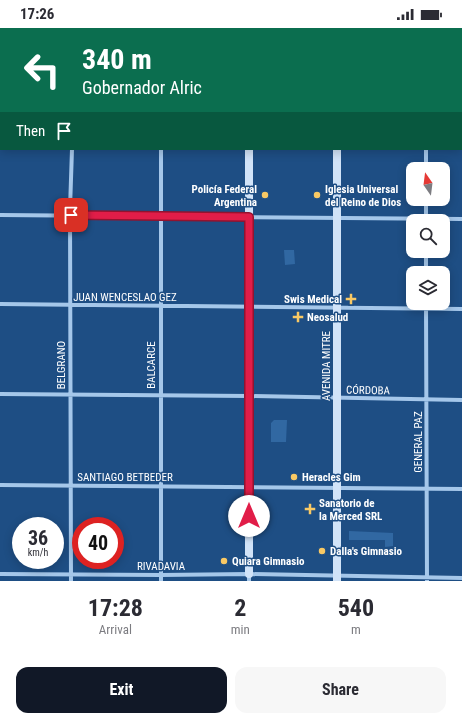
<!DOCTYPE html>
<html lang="en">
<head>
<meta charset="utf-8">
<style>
  :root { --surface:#fff; --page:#f7f7f7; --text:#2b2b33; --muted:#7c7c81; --accent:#111827 }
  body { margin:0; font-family:"Roboto Condensed",sans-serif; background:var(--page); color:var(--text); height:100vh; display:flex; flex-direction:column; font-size:15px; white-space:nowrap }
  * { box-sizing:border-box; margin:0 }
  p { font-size:13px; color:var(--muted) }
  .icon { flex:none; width:22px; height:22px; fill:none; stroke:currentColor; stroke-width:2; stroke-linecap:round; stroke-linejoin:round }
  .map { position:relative; height:553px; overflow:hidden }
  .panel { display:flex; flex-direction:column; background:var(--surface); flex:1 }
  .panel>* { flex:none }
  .top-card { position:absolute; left:0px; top:0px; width:462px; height:122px; box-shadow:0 2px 10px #0003; background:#0b6e4f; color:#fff; overflow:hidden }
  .needle { width:26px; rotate:346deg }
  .buttons { position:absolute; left:406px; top:134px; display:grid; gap:8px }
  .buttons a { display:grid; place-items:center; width:44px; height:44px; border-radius:8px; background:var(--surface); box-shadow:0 2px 10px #0003; font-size:20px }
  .speed { position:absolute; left:12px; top:489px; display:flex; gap:8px; font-size:20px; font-weight:700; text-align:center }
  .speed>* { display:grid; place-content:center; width:52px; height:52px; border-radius:50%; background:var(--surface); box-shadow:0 2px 10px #0003; line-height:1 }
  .speed small { font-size:10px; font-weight:400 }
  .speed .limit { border:6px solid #d22; background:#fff; color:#111 }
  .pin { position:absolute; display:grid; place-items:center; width:34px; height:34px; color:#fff; margin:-17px; border-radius:8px; box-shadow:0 2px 6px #0006 }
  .me { position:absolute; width:44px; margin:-22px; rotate:0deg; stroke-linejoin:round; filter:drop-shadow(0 0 3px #0008) }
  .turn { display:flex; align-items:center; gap:14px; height:84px; padding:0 16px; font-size:18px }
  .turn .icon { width:52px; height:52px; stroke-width:2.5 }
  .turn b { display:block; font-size:28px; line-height:34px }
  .then { display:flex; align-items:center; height:38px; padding:0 16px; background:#0003; gap:8px; font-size:15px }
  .eta { display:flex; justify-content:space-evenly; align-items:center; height:68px; text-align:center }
  .eta b { font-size:24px; font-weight:700; line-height:28px }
  .action { display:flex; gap:8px; margin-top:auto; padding:8px 16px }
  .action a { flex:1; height:46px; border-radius:12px; background:var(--accent); color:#fff; font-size:16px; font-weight:700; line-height:46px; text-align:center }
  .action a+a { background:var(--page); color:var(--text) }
  .status { display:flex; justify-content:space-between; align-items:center; height:28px; padding:0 20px; background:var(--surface); direction:ltr }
  .status svg { height:11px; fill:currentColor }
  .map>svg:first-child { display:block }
</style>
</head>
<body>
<div class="status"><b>17:26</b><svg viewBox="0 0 49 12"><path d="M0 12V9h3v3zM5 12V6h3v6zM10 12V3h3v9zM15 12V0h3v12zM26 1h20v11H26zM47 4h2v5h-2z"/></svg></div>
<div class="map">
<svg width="462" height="553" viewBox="0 0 462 553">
  <rect width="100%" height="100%" fill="#1e4e84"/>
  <path fill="#3168a2" d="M 284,222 L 294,222 L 295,236 L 285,237 Z
    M 274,392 L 287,392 L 286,414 L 271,414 L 271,395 Z
    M 349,503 L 393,505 L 393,518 L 385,519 L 385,512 L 349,512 Z"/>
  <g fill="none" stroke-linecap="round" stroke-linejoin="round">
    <path stroke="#a5c7ea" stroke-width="4" d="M 160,0 L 160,1
      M 426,0 L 426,1
      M 72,1 L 72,0
      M 0,6 L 1,6
      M 461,11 L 462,11
      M 0,96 L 1,96
      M 461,101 L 462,101
      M 426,121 L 426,141
      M 426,171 L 426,193
      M 0,187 L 462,191
      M 426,223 L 426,245
      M 426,275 L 427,553
      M 0,276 L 462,281
      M 0,366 L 249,368 L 462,372
      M 0,457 L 462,461
      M 0,546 L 161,547 L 249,546 L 462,550
      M 249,546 L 249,553
      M 71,553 L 70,181 L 72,121
      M 161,553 L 161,121"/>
    <path stroke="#d1e3f8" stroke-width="8" d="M 249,1 L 249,0
      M 338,1 L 338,0
      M 249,121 L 249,546
      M 337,121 L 337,553"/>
  </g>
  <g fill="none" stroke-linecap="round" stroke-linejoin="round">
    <g stroke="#92132f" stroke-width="10">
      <path id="route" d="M 71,187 L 249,189 L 249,488"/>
    </g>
    <use href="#route" stroke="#e11d48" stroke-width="7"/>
  </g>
  <g fill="#f9c964" stroke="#1e4e84" stroke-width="1.5">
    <circle cx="265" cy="167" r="4"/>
    <circle cx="317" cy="167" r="4"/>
    <path d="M349 265h4v4h4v4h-4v4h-4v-4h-4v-4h4z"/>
    <path d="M296 283h4v4h4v4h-4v4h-4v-4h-4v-4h4z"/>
    <circle cx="294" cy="449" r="4"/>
    <path d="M308 475h4v4h4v4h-4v4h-4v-4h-4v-4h4z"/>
    <circle cx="322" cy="523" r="4"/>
    <circle cx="224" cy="533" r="4"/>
  </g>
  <g text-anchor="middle" stroke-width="3" stroke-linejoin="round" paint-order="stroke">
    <g font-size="11" font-weight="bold" fill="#fff" stroke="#1e4e84" text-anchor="start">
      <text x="257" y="165" text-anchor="end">Policía Federal<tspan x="257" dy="13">Argentina</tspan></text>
      <text x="325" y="165">Iglesia Universal<tspan x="325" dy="13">del Reino de Dios</tspan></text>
      <text x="342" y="275" text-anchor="end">Swis Medical</text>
      <text x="307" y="293">Neosalud</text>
      <text x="302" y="453">Heracles Gim</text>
      <text x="319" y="479">Sanatorio de<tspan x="319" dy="13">la Merced SRL</tspan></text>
      <text x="330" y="527">Dalla's Gimnasio</text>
      <text x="232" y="537">Quiara Gimnasio</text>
    </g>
    <g font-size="11" fill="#fff" stroke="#1e4e84">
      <text x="125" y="273">JUAN WENCESLAO GEZ</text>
      <text transform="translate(61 337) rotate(-90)" y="4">BELGRANO</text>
      <text transform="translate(151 337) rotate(-90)" y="4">BALCARCE</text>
      <text transform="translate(326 338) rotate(-90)" y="4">AVENIDA MITRE</text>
      <text transform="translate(368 362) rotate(1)" y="4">CÓRDOBA</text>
      <text transform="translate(418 414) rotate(-90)" y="4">GENERAL PAZ</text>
      <text x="125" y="453">SANTIAGO BETBEDER</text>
      <text x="161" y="542">RIVADAVIA</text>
    </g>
  </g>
</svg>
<div class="buttons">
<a><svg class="needle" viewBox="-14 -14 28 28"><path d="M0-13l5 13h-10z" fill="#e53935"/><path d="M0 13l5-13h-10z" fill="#7c7c81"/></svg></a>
<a><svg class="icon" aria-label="search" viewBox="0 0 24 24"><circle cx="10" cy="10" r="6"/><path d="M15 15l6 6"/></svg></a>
<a><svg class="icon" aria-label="layers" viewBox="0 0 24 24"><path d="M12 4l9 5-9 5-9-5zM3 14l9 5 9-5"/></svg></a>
</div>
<div class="speed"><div>36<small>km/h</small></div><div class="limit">40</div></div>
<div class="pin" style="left:71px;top:187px;background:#d93025"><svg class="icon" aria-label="arrive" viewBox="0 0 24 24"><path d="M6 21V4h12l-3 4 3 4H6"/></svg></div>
<svg class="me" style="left:249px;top:488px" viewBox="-20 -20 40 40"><circle r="19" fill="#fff"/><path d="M0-13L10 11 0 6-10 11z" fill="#e11d48"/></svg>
<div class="top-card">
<div class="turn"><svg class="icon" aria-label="left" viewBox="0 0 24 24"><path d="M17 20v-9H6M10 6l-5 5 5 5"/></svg><div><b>340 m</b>Gobernador Alric</div></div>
<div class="then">Then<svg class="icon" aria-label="arrive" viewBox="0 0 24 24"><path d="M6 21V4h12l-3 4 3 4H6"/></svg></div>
</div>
</div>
<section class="panel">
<div class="eta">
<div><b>17:28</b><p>Arrival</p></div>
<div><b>2</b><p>min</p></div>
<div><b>540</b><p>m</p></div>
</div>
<div class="action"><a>Exit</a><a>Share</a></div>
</section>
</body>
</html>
